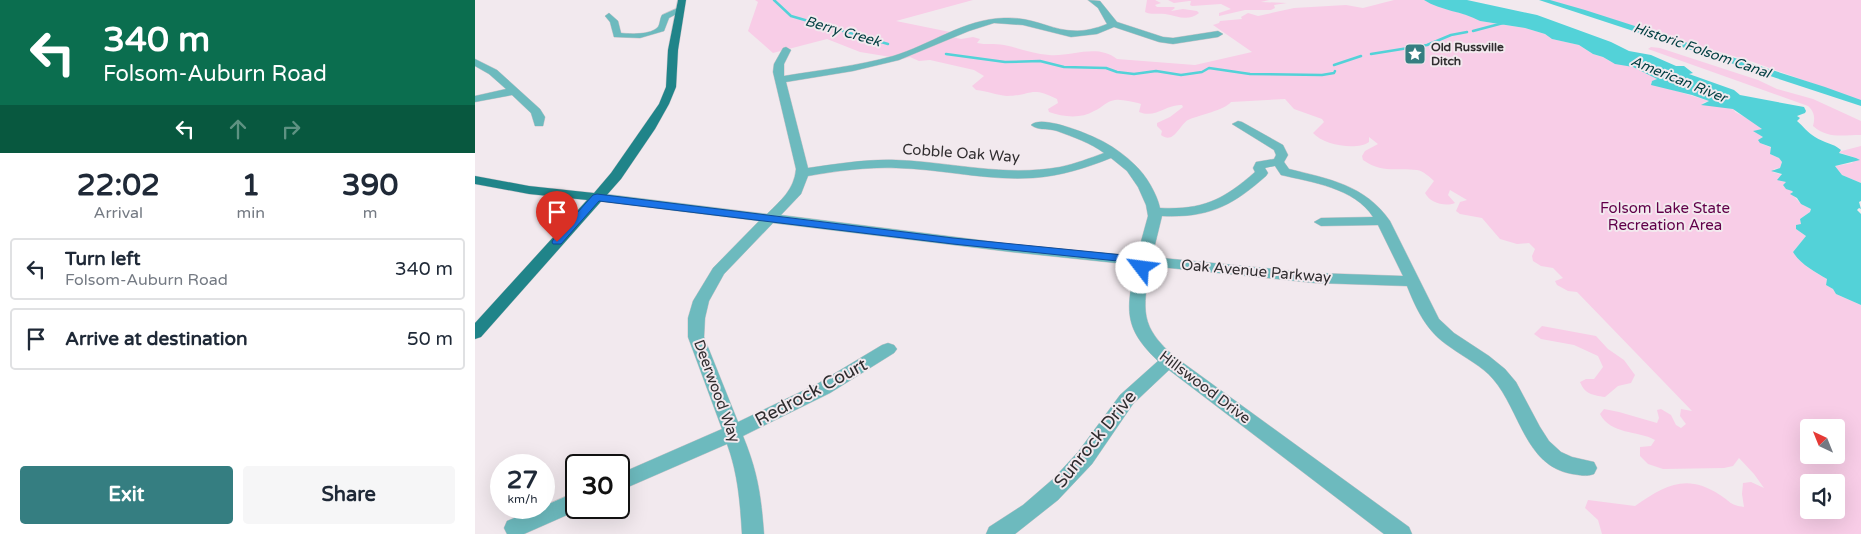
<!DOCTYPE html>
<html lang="en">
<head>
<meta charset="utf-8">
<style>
  :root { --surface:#fff; --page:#f6f6f7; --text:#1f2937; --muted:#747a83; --line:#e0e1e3; --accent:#357e81 }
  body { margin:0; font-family:"Varela Round",sans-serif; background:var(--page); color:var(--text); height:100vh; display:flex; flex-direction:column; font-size:19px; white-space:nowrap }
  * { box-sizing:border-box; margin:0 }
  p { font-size:16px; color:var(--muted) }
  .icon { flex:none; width:28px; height:28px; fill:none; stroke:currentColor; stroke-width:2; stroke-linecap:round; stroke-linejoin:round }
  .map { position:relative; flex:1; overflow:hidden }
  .details { display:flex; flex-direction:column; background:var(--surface); width:475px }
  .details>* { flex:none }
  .hud { background:#0b6e4f; color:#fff; overflow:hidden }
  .needle { width:32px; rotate:317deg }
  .fabs { position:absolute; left:1325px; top:419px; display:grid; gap:10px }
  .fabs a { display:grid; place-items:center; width:45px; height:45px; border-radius:5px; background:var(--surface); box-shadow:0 5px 20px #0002; font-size:25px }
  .speed { position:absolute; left:15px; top:454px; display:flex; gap:10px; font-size:25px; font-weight:700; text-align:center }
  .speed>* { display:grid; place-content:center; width:65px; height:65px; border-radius:50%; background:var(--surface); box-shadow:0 5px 20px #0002; line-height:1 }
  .speed small { font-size:12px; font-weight:400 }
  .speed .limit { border:2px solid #111; border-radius:8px; background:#fff; color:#111 }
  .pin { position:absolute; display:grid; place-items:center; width:42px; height:42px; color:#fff; margin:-51px -21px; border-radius:50% 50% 50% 0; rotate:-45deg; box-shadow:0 0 5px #0007 }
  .pin .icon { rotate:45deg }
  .me { position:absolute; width:55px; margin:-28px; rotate:300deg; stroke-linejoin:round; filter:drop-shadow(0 0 4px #0008) }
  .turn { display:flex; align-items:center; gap:18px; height:105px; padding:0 20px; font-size:22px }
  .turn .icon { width:65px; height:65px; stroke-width:2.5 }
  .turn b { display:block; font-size:35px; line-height:42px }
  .lanes { display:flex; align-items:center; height:48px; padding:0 20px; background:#0003; justify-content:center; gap:25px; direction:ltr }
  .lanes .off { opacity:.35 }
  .eta { display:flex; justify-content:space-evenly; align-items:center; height:85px; text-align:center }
  .eta b { font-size:30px; font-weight:700; line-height:35px }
  .action { display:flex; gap:10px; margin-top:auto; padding:10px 20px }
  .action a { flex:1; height:58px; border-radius:5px; background:var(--accent); color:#fff; font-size:20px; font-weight:700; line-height:58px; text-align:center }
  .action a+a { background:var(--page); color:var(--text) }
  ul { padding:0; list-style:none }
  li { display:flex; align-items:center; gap:15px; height:62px; margin:0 10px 8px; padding:0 10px; border:2px solid var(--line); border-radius:5px }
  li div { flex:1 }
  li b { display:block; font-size:19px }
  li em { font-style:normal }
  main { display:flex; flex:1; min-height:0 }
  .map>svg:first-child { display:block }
</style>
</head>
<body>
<main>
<section class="details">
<div class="hud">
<div class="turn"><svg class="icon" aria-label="left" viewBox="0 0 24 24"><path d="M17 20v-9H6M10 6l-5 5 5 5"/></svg><div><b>340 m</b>Folsom-Auburn Road</div></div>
<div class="lanes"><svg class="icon" aria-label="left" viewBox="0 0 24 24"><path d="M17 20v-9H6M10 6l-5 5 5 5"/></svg><svg class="icon off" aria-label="ahead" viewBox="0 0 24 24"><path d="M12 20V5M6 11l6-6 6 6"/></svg><svg class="icon off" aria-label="right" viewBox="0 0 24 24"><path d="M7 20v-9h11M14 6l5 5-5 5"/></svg></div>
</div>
<div class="eta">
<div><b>22:02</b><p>Arrival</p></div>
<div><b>1</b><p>min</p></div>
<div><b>390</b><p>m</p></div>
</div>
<ul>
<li><svg class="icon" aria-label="left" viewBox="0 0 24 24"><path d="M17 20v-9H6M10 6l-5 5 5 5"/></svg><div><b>Turn left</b><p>Folsom-Auburn Road</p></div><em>340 m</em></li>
<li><svg class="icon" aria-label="arrive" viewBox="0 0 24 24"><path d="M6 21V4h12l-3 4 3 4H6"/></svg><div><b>Arrive at destination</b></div><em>50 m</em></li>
</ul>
<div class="action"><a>Exit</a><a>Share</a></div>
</section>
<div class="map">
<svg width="1386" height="534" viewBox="0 0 1386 534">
  <rect width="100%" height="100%" fill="#f2e9ee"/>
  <path fill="#f8cde7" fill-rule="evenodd" d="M 280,0 L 498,0 L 421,21 L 475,32 L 470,35 L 486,39 L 498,37 L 505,39 L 502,43 C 511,45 519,43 529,45 C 544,48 558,54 574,55 C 597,57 622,43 642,59 L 720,65 L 777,52 L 738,25 L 744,23 L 745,21 L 767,19 L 766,17 L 773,13 L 783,16 L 819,8 L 871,5 L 888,8 L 919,0 L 949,0 L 961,6 L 999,17 L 1005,21 L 1050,28 L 1070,34 L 1077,39 L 1104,45 L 1118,54 L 1128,57 L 1136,62 L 1158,67 L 1182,79 L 1175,83 L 1234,101 L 1227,103 L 1259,109 L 1260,112 L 1276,120 L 1288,129 L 1279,131 L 1288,137 L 1285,143 L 1297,148 L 1295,154 L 1304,158 L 1307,162 L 1305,168 L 1299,169 L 1298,172 L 1307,175 L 1306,181 L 1312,182 L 1308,185 C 1311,189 1316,189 1318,192 L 1316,193 L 1326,204 L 1336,209 L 1335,212 L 1325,219 L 1327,224 L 1321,229 L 1331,236 L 1318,252 C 1325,264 1340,272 1352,279 L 1351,285 L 1358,289 L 1361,294 L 1386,305 L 1386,534 L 1127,534 L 1123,520 L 1110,508 L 1113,500 L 1160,506 C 1190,485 1212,473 1245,495 C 1256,502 1255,505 1269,507 L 1267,494 L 1268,483 L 1276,482 L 1289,488 L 1279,474 L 1264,458 L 1258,466 L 1249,468 L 1188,469 L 1173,464 L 1165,456 L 1165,447 L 1176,446 L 1180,440 C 1162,430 1136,435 1125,414 L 1129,409 L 1144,412 L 1182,423 L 1184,418 L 1182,410 L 1186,409 L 1196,415 L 1201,425 L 1206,428 L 1211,424 L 1205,416 L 1206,409 L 1217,411 L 1102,292 L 1093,291 L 1082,285 L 1080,281 L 1088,278 L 1078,268 L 1066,266 L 1058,261 L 1057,256 L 1060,249 L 1054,243 L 1042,244 L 1025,239 L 1007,218 L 985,214 L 981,211 L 985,202 L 992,200 L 975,190 L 973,195 L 980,203 C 970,207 955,203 950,193 L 959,181 C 955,177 948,171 942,170 C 921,167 908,174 888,160 L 887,156 L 890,151 L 903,144 L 894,137 L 894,142 C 882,151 848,145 838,133 L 849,122 L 847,119 L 819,109 L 810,99 L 756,102 C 750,110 724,115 713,120 C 704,125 699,145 686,135 L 687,131 L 682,126 L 682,123 L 695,117 L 708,107 L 707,105 C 691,104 681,119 664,112 L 666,104 L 663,103 C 656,102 647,99 640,100 C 631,101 627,108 619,111 C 606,119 588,117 574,112 L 573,109 L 583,103 L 582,99 C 555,85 556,96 532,96 C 521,95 512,91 501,90 L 497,86 L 509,76 L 499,70 L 455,60 L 444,61 L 435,57 L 428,59 L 385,52 L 352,39 L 298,53 L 273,31 L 283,2 ZM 1334,428 L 1361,428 L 1361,455 L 1334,455 ZM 1334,482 L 1361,482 L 1361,510 L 1334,510 Z
    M 672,0 L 680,0 L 686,3 L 680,5 L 682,7 L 699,7 L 700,8 L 696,11 L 708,9 L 722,11 L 724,13 C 713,22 702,16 690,14 C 683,13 676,15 670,12 Z
    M 693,0 L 794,0 L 786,2 L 812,3 L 799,5 L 800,8 L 796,10 L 770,10 L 744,16 L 744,13 L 756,9 L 746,4 L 717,6 L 715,5 L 716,1 L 714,1 L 699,3 Z
    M 1073,0 L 1386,0 L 1386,101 L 1278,62 Z
    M 1176,47 L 1185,48 L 1283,80 L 1302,89 L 1338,99 L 1386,121 L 1386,135 C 1367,135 1353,139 1338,126 C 1340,119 1340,112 1333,106 L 1173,49 Z
    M 1386,146 L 1386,183 L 1367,175 L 1360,166 L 1377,163 L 1381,158 L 1363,152 Z
    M 1067,326 L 1121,336 L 1133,349 L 1149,360 L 1160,375 L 1156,383 L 1143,386 L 1130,397 C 1117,395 1110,394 1105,382 L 1111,379 L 1119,379 L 1128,367 L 1123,356 L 1099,345 L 1066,339 L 1059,334 Z"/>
  <path fill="#53d2d8" d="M 949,0 L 992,0 L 1062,15 L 1136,42 L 1154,51 L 1176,55 L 1201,66 L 1209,66 L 1218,73 L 1214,74 L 1259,90 L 1265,95 L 1329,107 L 1331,111 L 1330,113 L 1322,116 L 1325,118 L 1322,121 C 1328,126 1333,133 1340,137 C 1349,143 1358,143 1366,150 L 1364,153 L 1381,158 L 1385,160 L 1360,166 L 1367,175 L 1386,183 L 1386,201 L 1384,202 L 1386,209 L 1384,208 L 1382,210 L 1386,214 L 1386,305 L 1361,294 L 1358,289 L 1351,285 L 1352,279 C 1340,272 1325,264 1318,252 L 1331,236 L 1321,229 L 1321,225 L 1326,224 L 1325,219 L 1335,212 L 1336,209 L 1326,204 L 1322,198 L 1315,194 L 1318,192 L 1317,191 L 1311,189 L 1308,185 L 1311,182 L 1302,180 L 1307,174 L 1296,171 L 1305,168 L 1307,162 L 1304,158 L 1295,154 L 1296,147 L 1285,143 L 1283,140 L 1288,137 L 1278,131 L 1287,129 L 1258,109 L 1226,105 L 1234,101 L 1217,95 L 1176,85 L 1177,81 L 1182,79 L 1158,67 L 1140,64 L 1128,57 L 1118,54 L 1104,45 L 1077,39 L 1070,34 L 1050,28 L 1005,21 C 987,11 966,11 949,0 Z"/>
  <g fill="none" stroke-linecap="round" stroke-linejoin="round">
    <path stroke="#53d2d8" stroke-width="2.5" d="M 299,0 L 316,16 L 413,44
      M 998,31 L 1032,22
      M 471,54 L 530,62 L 565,61 L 589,67 L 631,68 L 642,72 L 659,74 L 681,71 L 706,75 L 727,72 L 734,68 L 775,74 L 847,75 L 859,73 L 860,71
      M 896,54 L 952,45 L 976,35 L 992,32
      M 859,65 L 886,56"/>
    <path fill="#53d2d8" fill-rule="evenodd" d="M 1064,0 L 1075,0 L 1110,10 L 1350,87 L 1386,100 L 1386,106 Z"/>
    <g stroke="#cfc7cc" stroke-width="1">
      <path id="minor" d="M 613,0 L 625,1 L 642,22 L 688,37 L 698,38 L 743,31 L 748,34 L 743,37 L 698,44 L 684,42 L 639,27 L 622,34 L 596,37 L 548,25 L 519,23 L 494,31 L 424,60 L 378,71 L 311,82 L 333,168 C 362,164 391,159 421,160 C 476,162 530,177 585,167 C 600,164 615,158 629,153 C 616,143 598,137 582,131 C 574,128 563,131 556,125 C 567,114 616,135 629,142 C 640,148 651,156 660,165 C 671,175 682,194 685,208 C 728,210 748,200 780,172 L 778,168 L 781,162 L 799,159 L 801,155 L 799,150 L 757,124 L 763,121 L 767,122 L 808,145 L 813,155 L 809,162 L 814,169 C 854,179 890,185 915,221 L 964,319 L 979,333 L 1014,356 L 1030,369 L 1041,382 L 1065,427 L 1074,441 L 1086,452 L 1097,457 L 1119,462 L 1122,468 L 1119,474 C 1111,477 1105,475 1097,474 C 1050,466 1045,410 1018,379 C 1007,366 990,358 975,347 C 952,332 942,311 932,286 L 840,283 L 675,266 C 668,310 664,326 700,357 L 934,527 L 937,534 L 909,534 L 694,370 L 658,404 L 617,464 L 583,500 L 540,534 L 511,534 L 514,527 L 548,505 L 578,479 L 603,452 L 645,395 L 683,361 C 647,327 652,309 660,265 L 536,252 L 298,223 L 249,274 L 234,301 L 230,318 L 229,337 L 263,422 L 342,384 L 407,345 L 413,343 L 419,345 L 422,349 L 419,353 L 355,393 L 268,436 C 283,473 286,495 289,534 L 267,534 C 265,502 263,474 252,444 L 144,491 L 144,474 L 247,429 L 213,337 L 213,318 L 218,301 L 238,268 L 284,221 L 122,201 L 117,200 L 115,197 L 117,194 L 122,193 L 292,214 C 306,200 319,190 321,169 L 298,72 L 299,64 L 308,48 L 311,47 L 316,50 L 309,64 L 309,76 C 345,70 382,66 418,56 C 455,45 489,19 529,18 C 570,16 586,43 632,24 L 623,8 ZM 636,158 L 652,171 L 663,187 L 671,205 L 673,216 L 662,256 L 536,244 L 306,215 L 326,194 L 333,176 C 362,171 391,167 421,168 C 467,169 512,181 558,178 C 586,176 611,168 636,158 ZM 800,166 L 806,175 C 836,182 880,188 898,217 L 846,218 L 839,222 L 846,226 L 903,225 L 928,276 L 840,273 L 677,257 L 687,216 C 734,218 757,206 791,176 L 793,173 L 790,168 Z
        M 205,7 L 209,10 L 194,18 L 189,31 L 165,38 L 139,37 L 135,22 L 130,16 L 134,13 L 143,21 L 146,33 C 155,34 176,35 183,27 C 185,24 185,18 187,15 Z
        M 0,59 L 22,70 L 65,109 L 70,117 L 68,126 L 60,126 L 56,113 L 37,95 L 0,102 L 0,96 L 31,89 L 14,74 L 0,66 Z
        M 101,492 L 101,508 L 108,508 L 49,534 L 32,534 L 29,528 L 32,521 L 64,508 L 69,508 L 69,506 Z"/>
    </g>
    <g stroke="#cfc7cc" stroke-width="1">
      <path id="major" d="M 203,0 L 211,0 L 203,50 L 201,87 L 194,104 L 180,129 L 146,179 L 6,337 L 0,339 L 0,323 L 112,200 L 54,194 L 0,184 L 0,176 L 54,186 L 119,193 L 136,173 L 184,104 L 191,87 L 193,50 Z"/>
    </g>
    <use href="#minor" fill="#6dbabe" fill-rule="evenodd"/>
    <use href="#major" fill="#208489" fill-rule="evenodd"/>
  </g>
  <path fill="#1a73e8" stroke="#114b97" d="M 122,194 L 478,238 L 668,257 L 674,260 L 673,268 L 667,271 L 661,268 L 662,263 L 478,244 L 124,201 L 86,244 L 78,244 L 77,242 L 78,240 L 118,195 Z"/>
  <defs>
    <g id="sight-square" transform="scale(1.125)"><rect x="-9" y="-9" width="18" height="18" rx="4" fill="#357e81" stroke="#f2e9ee"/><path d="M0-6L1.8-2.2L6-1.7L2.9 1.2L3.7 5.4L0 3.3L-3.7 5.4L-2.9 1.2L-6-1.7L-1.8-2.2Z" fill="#fff"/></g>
  </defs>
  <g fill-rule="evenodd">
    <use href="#sight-square" x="940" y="54"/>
  </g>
  <g text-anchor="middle" stroke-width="4" stroke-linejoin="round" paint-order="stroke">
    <g font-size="12" font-weight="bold" fill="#302d2f" stroke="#f2e9ee" text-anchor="start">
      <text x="956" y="51">Old Russville<tspan x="956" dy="14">Ditch</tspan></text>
    </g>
    <g font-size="14" font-style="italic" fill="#003e41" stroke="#f2e9ee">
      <text transform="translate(368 31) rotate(16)" y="5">Berry Creek</text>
      <text transform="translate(1227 50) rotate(19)" y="5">Historic Folsom Canal</text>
      <text transform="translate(1204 79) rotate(22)" y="5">American River</text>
    </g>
    <g font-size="15" fill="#302d2f" stroke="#f2e9ee">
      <text transform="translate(486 153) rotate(4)" y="5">Cobble Oak Way</text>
      <text transform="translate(781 271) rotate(5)" y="5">Oak Avenue Parkway</text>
      <text transform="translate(730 387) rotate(37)" y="5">Hillswood Drive</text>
      <text transform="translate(242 391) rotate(70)" y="5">Deerwood Way</text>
    </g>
    <g font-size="15" fill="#600049" stroke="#f2e9ee">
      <text x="1190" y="213">Folsom Lake State<tspan x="1190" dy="17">Recreation Area</tspan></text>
    </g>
    <g font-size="18" fill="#302d2f" stroke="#f2e9ee">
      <text transform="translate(336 392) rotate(-28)" y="6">Redrock Court</text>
      <text transform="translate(620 439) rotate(-51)" y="6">Sunrock Drive</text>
    </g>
  </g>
</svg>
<div class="fabs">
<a><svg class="needle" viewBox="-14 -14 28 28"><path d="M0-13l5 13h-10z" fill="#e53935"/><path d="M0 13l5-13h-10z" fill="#747a83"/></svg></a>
<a><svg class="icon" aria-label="sound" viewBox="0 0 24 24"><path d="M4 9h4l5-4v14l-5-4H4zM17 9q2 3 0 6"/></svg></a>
</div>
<div class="speed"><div>27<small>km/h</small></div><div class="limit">30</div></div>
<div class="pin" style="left:82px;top:242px;background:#d93025"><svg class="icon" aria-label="arrive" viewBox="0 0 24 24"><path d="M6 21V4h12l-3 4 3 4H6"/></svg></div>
<svg class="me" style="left:667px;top:268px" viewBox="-20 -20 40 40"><circle r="19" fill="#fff"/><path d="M0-13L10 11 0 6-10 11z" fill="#1a73e8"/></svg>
</div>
</main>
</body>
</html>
